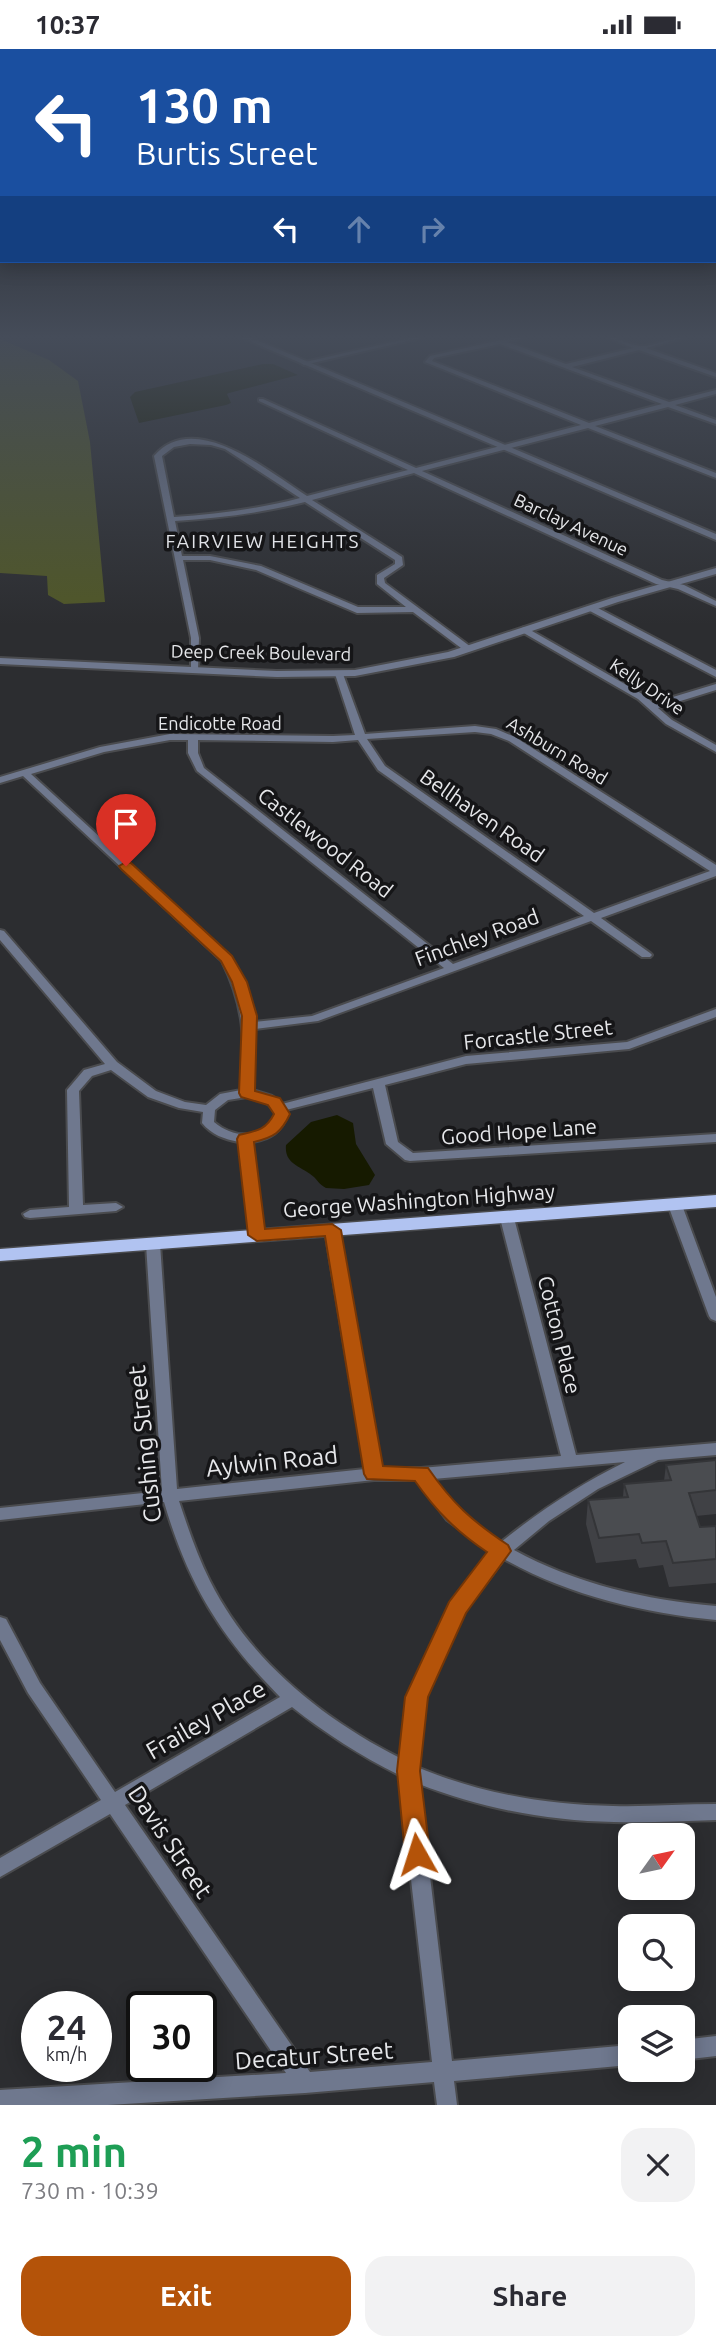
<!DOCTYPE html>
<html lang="en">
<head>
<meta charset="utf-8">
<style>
  :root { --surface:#fff; --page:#f2f2f3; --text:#2b2b33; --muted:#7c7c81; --accent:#b45309 }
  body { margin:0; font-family:Ubuntu,sans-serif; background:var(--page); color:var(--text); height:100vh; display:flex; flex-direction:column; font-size:26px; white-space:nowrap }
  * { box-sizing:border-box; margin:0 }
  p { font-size:23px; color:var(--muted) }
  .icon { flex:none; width:38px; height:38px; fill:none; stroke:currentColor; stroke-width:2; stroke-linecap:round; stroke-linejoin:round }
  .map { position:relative; height:2056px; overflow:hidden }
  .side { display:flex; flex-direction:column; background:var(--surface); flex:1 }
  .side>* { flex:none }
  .top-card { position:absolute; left:0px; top:0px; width:718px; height:214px; box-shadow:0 4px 18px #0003; background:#1a4fa0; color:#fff; overflow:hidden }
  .needle { width:46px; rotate:57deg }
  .tools { position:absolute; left:618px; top:1774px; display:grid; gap:14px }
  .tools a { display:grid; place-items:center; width:77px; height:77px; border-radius:14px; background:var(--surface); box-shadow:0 4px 18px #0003; font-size:35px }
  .speed { position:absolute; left:21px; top:1942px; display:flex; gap:14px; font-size:35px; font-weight:700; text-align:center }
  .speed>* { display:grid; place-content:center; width:91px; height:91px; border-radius:50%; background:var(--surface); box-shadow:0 4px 18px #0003; line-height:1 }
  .speed small { font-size:18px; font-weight:400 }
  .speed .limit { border:4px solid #111; border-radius:10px; background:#fff; color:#111 }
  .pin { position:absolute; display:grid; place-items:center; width:60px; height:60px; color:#fff; margin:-72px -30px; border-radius:50% 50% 50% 0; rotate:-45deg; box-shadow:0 0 7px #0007 }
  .pin .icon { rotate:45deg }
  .me { position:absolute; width:77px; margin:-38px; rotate:354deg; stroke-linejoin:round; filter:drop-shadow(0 0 5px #0008) }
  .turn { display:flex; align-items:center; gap:24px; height:147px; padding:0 21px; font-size:32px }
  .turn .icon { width:91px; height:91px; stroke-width:2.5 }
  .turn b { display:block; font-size:49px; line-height:60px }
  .lanes { display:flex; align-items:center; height:66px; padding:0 21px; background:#0003; justify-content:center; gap:35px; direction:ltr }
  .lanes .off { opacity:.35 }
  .round { display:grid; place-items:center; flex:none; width:74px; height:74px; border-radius:21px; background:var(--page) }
  .head { display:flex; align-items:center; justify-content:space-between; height:119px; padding:0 21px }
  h1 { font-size:42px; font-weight:700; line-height:52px; color:#1e9e55 }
  .primary-button { display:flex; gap:14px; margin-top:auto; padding:14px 21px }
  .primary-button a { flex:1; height:80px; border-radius:21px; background:var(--accent); color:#fff; font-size:28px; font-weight:700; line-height:80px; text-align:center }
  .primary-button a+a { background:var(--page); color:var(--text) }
  .status { display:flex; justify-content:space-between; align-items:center; height:49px; padding:0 35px; background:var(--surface); direction:ltr }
  .status svg { height:19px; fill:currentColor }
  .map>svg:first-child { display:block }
</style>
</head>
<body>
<div class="status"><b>10:37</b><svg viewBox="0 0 49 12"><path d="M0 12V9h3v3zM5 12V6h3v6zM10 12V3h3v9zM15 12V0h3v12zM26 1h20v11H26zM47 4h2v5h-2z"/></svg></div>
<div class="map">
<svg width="716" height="2056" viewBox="0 0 716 2056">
  <rect width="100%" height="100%" fill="#2c2d30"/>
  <path fill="#505727" d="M 0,290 L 49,311 L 78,332 L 90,393 L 105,553 L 64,555 L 48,546 L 47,527 L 0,524 Z"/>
  <path fill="#161a00" d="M 263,315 L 273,315 L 298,326 L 229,344 L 227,345 L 231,354 L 226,356 L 139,374 L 130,348 L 135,343 Z
    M 337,1066 L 353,1074 L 356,1095 L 375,1126 L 369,1136 L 344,1140 L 326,1139 C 320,1136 318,1132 314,1128 C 302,1117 284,1116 286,1096 L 311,1073 Z"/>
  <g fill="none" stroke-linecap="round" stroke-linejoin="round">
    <g stroke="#4a4b4e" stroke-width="4">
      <path id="minor" d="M 414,288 L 425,288 L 304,316 L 301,314 Z
        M 515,288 L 526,288 L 507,293 L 566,315 L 633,299 L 606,288 C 618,288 629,296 640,297 C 653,298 671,288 687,288 L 646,299 L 716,324 L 716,328 L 639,301 L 572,318 L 669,353 L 716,341 L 716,345 L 675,356 L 716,371 L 716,375 L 668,358 L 595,377 L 716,424 L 716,429 L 588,379 L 422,422 L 662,531 L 684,536 L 716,552 L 716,557 L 678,540 L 656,535 L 414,424 L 312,451 L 402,508 L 403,516 L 384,529 L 385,534 L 471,598 L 471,602 L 465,602 L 413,563 L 357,564 L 256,521 L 210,511 L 183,511 L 199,589 L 198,621 L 191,623 L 191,589 L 154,407 C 195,359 270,424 307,447 L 408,421 L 259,352 L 259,350 L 263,350 L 416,419 L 581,376 L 425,313 L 430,307 ZM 500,295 L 662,355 L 589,374 L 432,312 L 434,309 ZM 190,395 L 211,396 L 225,400 L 300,449 C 259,460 217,465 174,468 L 162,407 L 174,398 ZM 305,453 L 395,511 L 395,515 L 377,526 L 377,535 L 406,558 L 358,558 L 261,517 L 210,507 L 182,507 L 175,472 C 219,469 262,464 305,453 Z
        M 588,557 L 594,557 L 716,621 L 716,628 L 588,561 Z
        M 525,578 L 644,646 L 653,654 L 716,635 L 716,641 L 658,659 L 672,671 L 716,696 L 716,703 L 666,675 L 638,650 L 522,583 L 522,579 Z
        M 339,622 L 343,625 L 365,685 L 475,677 L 496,680 L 515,688 L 716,816 L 716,827 L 601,869 L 650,904 L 652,906 L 650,908 L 642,908 L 591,872 L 318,972 L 255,980 L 253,1041 L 272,1047 L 282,1055 L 466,1007 L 627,993 L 716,960 L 716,968 L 629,1000 L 466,1015 L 385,1036 L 398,1093 L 413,1104 L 716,1085 L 716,1093 L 410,1112 L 405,1111 L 386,1095 L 373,1039 L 286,1061 L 288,1065 C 281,1083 271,1090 252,1093 L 264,1186 L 262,1189 L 252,1189 L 250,1186 L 239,1093 C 224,1090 212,1086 202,1074 L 203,1063 L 179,1059 L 148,1048 L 111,1021 L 92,1027 L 79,1042 L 83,1156 L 116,1154 L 123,1158 L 116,1162 L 30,1169 L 25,1168 L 23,1165 L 30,1161 L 69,1158 L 67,1041 L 84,1021 L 105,1015 L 0,891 L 0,881 L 4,882 L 117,1013 L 156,1042 L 185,1053 L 206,1056 L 220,1045 L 241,1041 C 246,993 244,956 222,912 L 23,727 L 0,734 L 0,728 L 100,698 L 170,685 L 333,687 L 355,686 L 335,625 ZM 475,683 L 491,685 L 509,692 L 710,822 L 594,864 L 385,717 L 367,690 ZM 170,691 L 188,691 L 188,704 L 197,722 L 444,919 L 312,967 L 254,973 L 248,943 L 231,908 L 31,725 L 104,703 ZM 198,691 L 333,693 L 358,691 L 378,721 L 584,867 L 453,915 L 204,719 L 198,704 ZM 247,1048 C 260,1050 270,1053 276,1065 C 264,1091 234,1090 214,1073 L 215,1061 L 228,1051 Z
        M 675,1152 L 682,1156 L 716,1248 L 716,1272 L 711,1270 L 709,1267 L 668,1156 Z
        M 507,1165 L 514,1169 L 576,1406 L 716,1394 L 716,1406 L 658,1411 L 598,1440 L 549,1472 L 514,1501 C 576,1535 646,1551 716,1557 L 716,1571 C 643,1564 568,1546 504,1510 L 464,1563 L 425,1648 L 417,1718 C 478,1744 547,1756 613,1757 C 647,1758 682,1755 716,1755 L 716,1771 C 682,1772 648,1774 614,1773 C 548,1772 480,1759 419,1735 L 452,2012 L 630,1996 L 630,2016 L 454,2032 L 457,2056 L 437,2056 L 434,2033 L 305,2044 L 108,2056 L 0,2056 L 0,2041 L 286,2024 L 110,1765 L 0,1828 L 0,1809 L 101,1751 L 28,1644 L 0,1591 L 0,1568 L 6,1570 L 40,1634 L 115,1743 L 280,1648 C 220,1587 188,1535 164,1453 L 0,1471 L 0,1459 L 162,1442 L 146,1195 L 148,1192 L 158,1192 L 160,1195 L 177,1440 L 365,1420 L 325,1181 L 332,1177 L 339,1181 L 381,1419 L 421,1419 L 561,1407 L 500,1169 ZM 625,1413 C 579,1436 541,1461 501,1493 C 473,1477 451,1456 433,1430 ZM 374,1431 L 417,1431 L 447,1471 L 491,1503 L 451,1554 L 407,1648 L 400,1709 C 323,1670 250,1612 210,1532 C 197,1506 188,1479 179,1452 ZM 292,1658 C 326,1685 361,1707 399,1726 L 432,2013 L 310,2023 L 125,1756 Z
        M 716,1987 L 716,2007 L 682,2011 L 682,1991 Z"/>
    </g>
    <g stroke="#4a4b4e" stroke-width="4">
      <path id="tertiary" d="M 240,288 L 249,288 L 716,485 L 716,491 Z
        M 716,519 L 716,525 L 618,553 L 454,608 L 355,627 L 277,628 L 0,615 L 0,609 L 277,622 L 355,621 L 448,603 L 612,549 Z"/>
    </g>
    <g stroke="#4a4b4e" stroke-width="3">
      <path id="primary" d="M 716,1146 L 716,1158 L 0,1212 L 0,1200 Z"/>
    </g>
    <use href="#minor" fill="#6f788e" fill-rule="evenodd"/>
    <use href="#tertiary" fill="#6f788e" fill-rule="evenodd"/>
    <use href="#primary" fill="#b1c3f1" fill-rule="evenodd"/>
  </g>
  <path fill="#404145" d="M 716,1411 L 716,1465 L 696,1467 L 700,1478 L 716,1477 L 716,1534 L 669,1538 L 663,1516 L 639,1519 L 636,1510 L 596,1514 L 586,1475 L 588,1451 L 623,1448 L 624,1435 L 664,1432 L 666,1416 Z"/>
  <path fill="#4a4c50" stroke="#343538" stroke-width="2" d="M 716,1411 L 716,1441 L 689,1444 L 700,1478 L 716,1477 L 716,1510 L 673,1514 L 666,1492 L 642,1494 L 639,1485 L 599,1489 L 588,1451 L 628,1448 L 624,1435 L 671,1431 L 666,1416 Z"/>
  <linearGradient id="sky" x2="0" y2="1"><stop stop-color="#18191a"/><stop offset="0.5" stop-color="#454c59"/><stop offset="1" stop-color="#454c59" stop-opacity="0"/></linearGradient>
  <rect width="716" height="576" fill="url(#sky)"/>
  <path fill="#b45309" stroke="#753606" stroke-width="2" d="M 126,813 L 131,814 L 232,907 L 247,933 L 257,967 L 255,1042 L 280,1049 L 290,1065 C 281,1084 274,1088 254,1093 L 265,1180 L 332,1175 L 341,1181 L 383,1417 L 428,1419 C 453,1455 472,1472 508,1496 L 511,1502 L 466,1564 L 428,1648 L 420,1722 L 430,1805 L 426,1812 L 417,1816 L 409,1812 L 405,1805 L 397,1722 L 405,1648 L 449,1553 L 487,1503 C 457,1483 436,1462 415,1432 L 367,1430 L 364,1425 L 325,1187 L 257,1192 L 248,1186 L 237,1090 L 239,1086 C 256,1082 266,1081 274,1065 L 268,1056 L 241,1048 L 239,1044 L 242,967 L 232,933 L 221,912 L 121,820 L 119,817 Z"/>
  <g text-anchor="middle" stroke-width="7" stroke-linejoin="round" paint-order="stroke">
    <g font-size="18" fill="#e6e7ea" stroke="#151517">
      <text transform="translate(571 476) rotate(25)" y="6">Barclay Avenue</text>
      <text transform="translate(261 604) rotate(1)" y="6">Deep Creek Boulevard</text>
      <text transform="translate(647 638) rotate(34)" y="6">Kelly Drive</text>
      <text x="220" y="681">Endicotte Road</text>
      <text transform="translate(557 702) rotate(31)" y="6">Ashburn Road</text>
    </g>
    <g font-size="19" letter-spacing="2" fill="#e1e3e8" stroke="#151517">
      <text x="263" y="499">FAIRVIEW HEIGHTS</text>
    </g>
    <g font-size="21" fill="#e6e7ea" stroke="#151517">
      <text transform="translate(482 767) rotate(35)" y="7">Bellhaven Road</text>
      <text transform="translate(325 794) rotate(38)" y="7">Castlewood Road</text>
      <text transform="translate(477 889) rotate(-20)" y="7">Finchley Road</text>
      <text transform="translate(538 986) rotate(-6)" y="7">Forcastle Street</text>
      <text transform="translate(519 1083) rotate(-4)" y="7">Good Hope Lane</text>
      <text transform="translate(419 1152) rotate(-4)" y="7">George Washington Highway</text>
      <text transform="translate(559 1286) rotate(76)" y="7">Cotton Place</text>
    </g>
    <g font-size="24" fill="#e6e7ea" stroke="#151517">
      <text transform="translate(145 1395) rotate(-96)" y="8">Cushing Street</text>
      <text transform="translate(272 1413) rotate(-6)" y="8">Aylwin Road</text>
      <text transform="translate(206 1671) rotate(-30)" y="8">Frailey Place</text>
      <text transform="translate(170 1793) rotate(56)" y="8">Davis Street</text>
      <text transform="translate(314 2007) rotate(-4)" y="8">Decatur Street</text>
    </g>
  </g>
</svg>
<div class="tools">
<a><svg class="needle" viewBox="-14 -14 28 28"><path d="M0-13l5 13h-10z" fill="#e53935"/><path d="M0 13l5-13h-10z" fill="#7c7c81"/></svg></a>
<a><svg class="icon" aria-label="search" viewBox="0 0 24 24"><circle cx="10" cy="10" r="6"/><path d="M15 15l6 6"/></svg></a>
<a><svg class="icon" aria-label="layers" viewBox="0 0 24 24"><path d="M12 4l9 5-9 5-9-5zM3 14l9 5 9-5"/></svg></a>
</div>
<div class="speed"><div>24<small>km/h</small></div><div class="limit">30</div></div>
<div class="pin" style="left:126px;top:817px;background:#d93025"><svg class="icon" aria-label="arrive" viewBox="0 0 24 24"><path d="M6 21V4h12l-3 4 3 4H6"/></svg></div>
<svg class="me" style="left:417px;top:1805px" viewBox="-20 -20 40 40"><path d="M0-17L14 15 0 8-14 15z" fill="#b45309" stroke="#fff" stroke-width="4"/></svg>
<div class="top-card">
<div class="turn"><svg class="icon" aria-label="left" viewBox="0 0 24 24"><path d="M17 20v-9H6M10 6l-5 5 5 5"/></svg><div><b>130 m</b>Burtis Street</div></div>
<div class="lanes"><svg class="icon" aria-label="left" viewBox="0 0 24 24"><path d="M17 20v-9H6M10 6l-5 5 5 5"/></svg><svg class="icon off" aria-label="ahead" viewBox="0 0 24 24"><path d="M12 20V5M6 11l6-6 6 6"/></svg><svg class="icon off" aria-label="right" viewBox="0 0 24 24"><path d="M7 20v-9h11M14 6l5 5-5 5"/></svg></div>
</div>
</div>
<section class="side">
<div class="head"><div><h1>2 min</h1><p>730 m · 10:39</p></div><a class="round"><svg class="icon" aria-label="close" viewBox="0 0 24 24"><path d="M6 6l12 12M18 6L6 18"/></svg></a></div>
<div class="primary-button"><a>Exit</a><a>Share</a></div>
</section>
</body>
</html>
